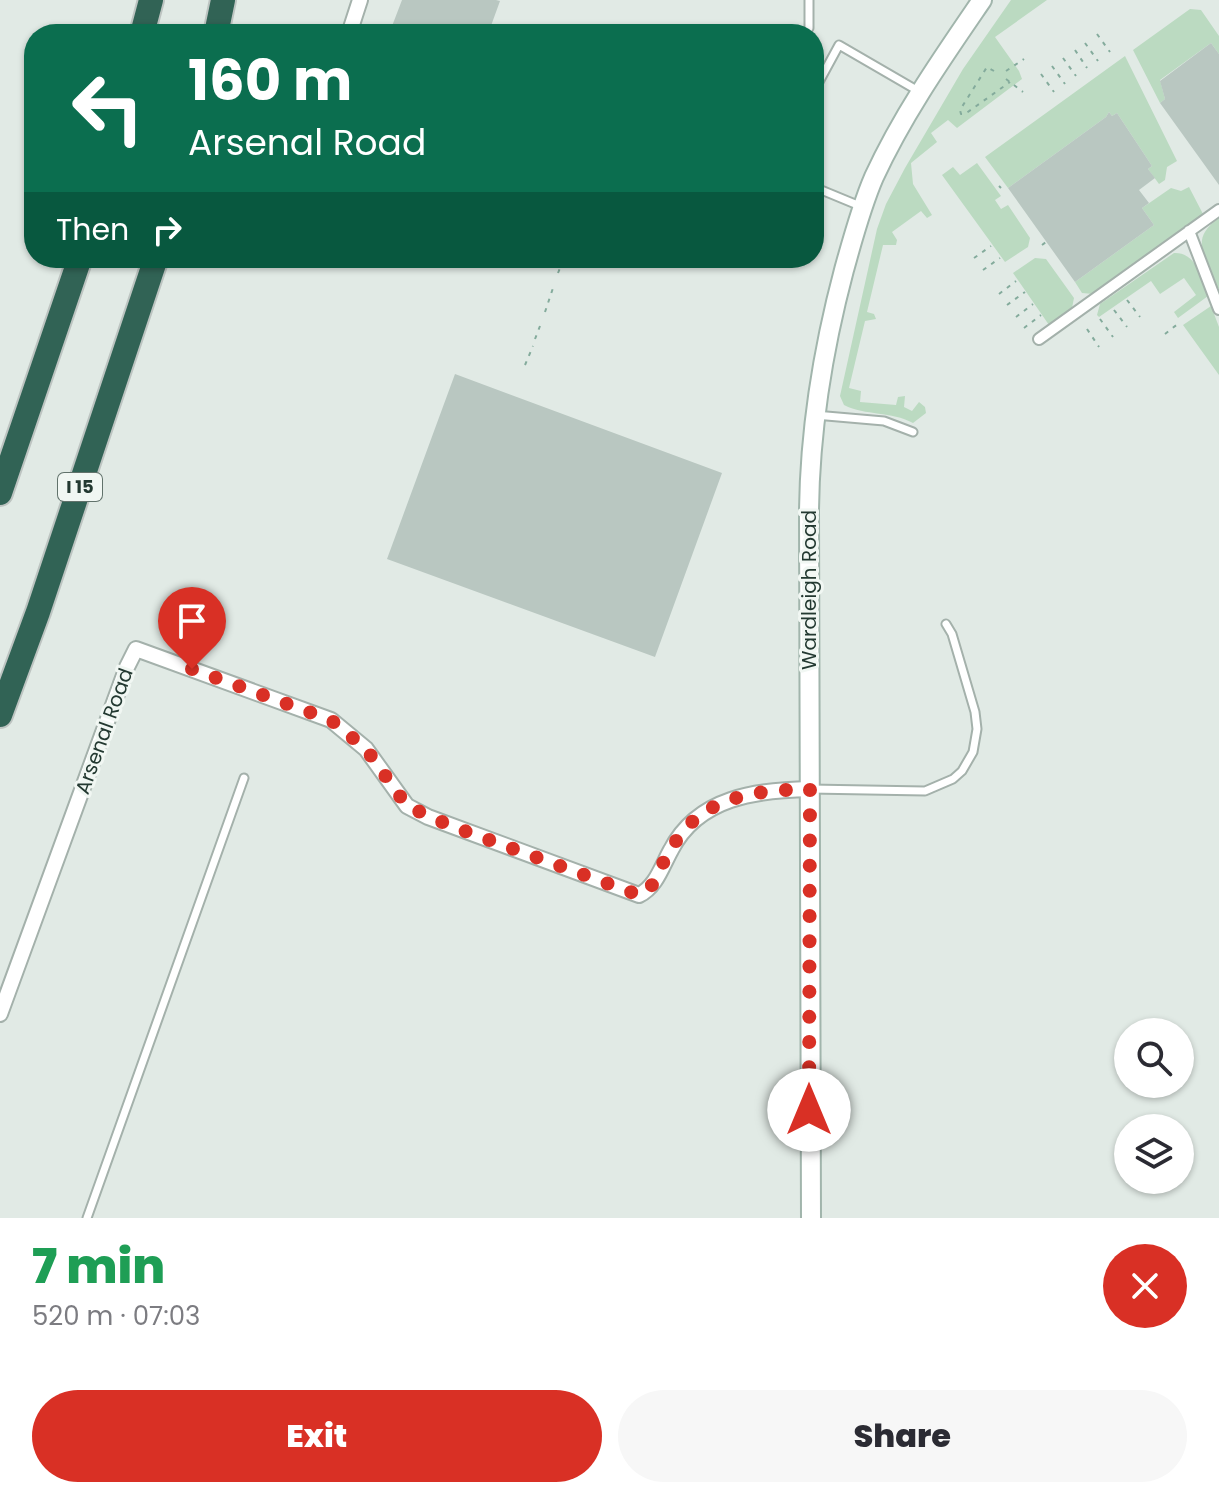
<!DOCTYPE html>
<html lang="en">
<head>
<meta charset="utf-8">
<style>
  :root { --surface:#fff; --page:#f7f7f7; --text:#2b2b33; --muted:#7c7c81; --accent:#d93025 }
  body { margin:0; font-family:Poppins,sans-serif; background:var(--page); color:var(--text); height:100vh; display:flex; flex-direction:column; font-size:30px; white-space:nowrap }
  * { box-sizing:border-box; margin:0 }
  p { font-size:26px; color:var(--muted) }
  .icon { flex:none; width:44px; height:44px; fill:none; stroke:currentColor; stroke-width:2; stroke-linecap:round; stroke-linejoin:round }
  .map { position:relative; height:1218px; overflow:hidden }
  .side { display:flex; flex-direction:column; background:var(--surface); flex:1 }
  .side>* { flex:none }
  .banner { position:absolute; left:24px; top:24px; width:800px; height:244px; border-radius:32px; box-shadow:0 2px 6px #0004; background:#0b6e4f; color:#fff; overflow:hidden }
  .buttons { position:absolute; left:1114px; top:1018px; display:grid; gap:16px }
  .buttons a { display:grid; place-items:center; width:80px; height:80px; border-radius:50%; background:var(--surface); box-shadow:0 2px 6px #0004; font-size:40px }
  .pin { position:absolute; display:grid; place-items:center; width:68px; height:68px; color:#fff; margin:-82px -34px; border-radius:50% 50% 50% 0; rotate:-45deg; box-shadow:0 0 8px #0007 }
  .pin .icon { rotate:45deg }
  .me { position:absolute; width:88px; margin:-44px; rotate:0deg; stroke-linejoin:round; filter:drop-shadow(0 0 6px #0008) }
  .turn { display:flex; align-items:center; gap:28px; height:168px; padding:0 32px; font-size:36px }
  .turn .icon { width:104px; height:104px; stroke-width:2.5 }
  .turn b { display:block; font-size:56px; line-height:68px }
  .then { display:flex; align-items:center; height:76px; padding:0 32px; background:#0003; gap:16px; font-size:30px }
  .round { display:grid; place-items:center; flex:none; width:84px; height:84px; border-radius:42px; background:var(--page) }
  .overview { display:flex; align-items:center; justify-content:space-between; height:136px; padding:0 32px }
  h1 { font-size:48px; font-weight:800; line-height:60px; color:#1e9e55 }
  .button { display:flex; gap:16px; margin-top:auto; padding:16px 32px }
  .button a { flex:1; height:92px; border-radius:48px; background:var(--accent); color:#fff; font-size:32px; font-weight:800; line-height:92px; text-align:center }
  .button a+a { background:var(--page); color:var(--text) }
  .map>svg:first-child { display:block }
</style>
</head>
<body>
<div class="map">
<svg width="1219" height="1218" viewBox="0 0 1219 1218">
  <rect width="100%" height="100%" fill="#e1eae5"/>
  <path fill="#bbdac1" d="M 1011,0 L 1047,0 L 995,37 L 1019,71 L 1022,79 L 957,128 L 948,120 L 931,133 L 937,142 L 911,163 L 913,184 L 932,215 L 927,218 L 921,211 L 892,232 L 897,240 L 896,245 L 883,245 L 867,312 L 874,314 L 876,319 L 865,321 L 849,388 L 861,391 L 860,402 L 896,405 L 898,397 L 905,396 L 904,407 L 912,411 L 919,402 L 925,407 L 926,413 L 913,423 C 891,411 866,416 844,405 L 840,396 L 877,229 L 886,204 L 905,168 L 963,69 Z
    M 1190,9 L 1201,10 L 1219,36 L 1219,54 L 1211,43 L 1160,80 L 1165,99 L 1160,103 L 1133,50 Z
    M 1125,56 L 1177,161 L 1167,167 L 1165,180 L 1159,184 L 1148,169 L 1152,166 L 1117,113 L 1112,116 L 1109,112 L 1106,117 L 1008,188 L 985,157 Z
    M 977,163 L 1001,196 L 995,200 L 1001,209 L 1008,205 L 1030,238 L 1028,247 L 1005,262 L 942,175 L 953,167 L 960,175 Z
    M 1189,187 L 1203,214 L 1093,294 L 1082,293 L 1075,282 L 1154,225 L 1142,208 L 1171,188 L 1181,191 Z
    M 1219,218 L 1219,288 L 1218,289 C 1209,258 1186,241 1219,218 Z
    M 1174,253 C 1197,252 1201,279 1208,296 L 1178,318 L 1174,312 L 1196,295 L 1184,278 L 1160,294 L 1151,281 L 1099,317 L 1097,315 L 1100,304 Z
    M 1035,258 L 1046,259 L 1074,298 L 1072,308 L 1049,325 L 1013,273 Z
    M 1211,306 L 1219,327 L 1219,375 L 1183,325 Z"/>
  <path fill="#b9c7c1" d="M 402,0 L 496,0 L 500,1 L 488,34 L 389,34 Z
    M 1211,43 L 1219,54 L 1219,185 L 1160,103 L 1165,99 L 1160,81 Z
    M 1109,112 L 1112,116 L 1117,113 L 1152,166 L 1148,169 L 1155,178 L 1139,190 L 1149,203 L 1142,208 L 1154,225 L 1075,282 L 1008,188 L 1106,117 Z
    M 455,374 L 722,473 L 655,657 L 387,559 Z"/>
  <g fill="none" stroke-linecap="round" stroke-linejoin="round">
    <g stroke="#a4b1ab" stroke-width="11">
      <path id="service" d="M 809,0 L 809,28
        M 814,91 L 839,45 L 920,92
        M 814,187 L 860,206
        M 815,415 L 884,421 L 913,432
        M 810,789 L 925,791 L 953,779 L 962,771 L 973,752 L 977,729 L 975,712 L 952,634 L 946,624
        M 87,1218 L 244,778"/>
    </g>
    <g stroke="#a4b1ab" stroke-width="14">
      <path id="pedestrian" d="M 1189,231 L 1219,309
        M 1039,339 L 1219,210"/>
    </g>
    <g stroke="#a4b1ab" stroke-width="18">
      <path id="minor" d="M 349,34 L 360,0
        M 0,1014 L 127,667 L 136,649 L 331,720 L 366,749 L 407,806 L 428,817 L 639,895 C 656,887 662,866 671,850 C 698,797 757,790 810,789"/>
    </g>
    <g stroke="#a1b5ac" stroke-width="22">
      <path id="secondary" d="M 811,1218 L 809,510 C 810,427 823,349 844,270 C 853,238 861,207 874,177 C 903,114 943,57 982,0"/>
    </g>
    <g stroke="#bdc4c1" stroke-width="28">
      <path id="motorway" d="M 142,34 L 151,0
        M 216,34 L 223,0
        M 0,493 L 80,258
        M 0,715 L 38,612 L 156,258"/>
    </g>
    <path stroke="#84ab9c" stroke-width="2" stroke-dasharray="4 6" stroke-linecap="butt" d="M 1097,34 L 1110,52
      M 1085,43 L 1098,61
      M 1075,50 L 1087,68
      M 1063,58 L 1076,76
      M 1052,66 L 1065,84
      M 994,71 L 987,67 L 960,110 L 961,114 L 965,114 L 1010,82
      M 1006,71 L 1024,59
      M 1041,74 L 1054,92
      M 1006,79 L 1023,92
      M 999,186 L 1001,188
      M 1042,245 L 1046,242
      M 974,258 L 991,246
      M 983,270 L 1000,258
      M 558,273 L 564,258
      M 999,294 L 1016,281
      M 1127,300 L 1140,317
      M 1007,305 L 1025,292
      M 1114,310 L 1127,327
      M 545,312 L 553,288
      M 1016,317 L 1033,304
      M 1100,319 L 1113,337
      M 1024,328 L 1041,315
      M 1087,329 L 1099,347
      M 1165,334 L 1179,323
      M 535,339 L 540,326
      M 525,365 L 533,346"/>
    <use href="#service" stroke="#fff" stroke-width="7"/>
    <use href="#pedestrian" stroke="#fff" stroke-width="10"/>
    <use href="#minor" stroke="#fff" stroke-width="14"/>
    <use href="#secondary" stroke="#fff" stroke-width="18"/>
    <use href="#motorway" stroke="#316355" stroke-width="24"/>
  </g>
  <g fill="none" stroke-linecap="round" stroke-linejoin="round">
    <path stroke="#d93025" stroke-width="14" stroke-dasharray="0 25.2" d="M 192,669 L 331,720 L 366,749 L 407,806 L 451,826 L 639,895 L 648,891 L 652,885 C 660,871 666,854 676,841 C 706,795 760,790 810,789 L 809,1110"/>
  </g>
  <g text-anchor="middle" stroke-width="6" stroke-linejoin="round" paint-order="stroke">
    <rect fill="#f1f7f3" stroke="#61726b" stroke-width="2" x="58" y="473" width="44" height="28" rx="6"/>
    <g font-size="18" font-weight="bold" fill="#233931">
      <text x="80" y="493">I 15</text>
    </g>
    <g font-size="20" fill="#233931" stroke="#f1f7f3">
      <text transform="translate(809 590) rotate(-90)" y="7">Wardleigh Road</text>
      <text transform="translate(104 731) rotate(-70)" y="7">Arsenal Road</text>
    </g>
  </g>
</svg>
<div class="buttons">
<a><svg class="icon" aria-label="search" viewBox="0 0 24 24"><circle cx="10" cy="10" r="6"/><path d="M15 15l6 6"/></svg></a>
<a><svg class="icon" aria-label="layers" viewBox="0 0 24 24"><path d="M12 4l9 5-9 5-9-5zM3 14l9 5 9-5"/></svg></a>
</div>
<div class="pin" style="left:192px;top:669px;background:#d93025"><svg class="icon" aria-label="arrive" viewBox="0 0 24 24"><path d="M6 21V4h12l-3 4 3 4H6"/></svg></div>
<svg class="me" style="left:809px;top:1110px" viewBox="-20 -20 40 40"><circle r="19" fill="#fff"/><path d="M0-13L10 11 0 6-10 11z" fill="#d93025"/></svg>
<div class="banner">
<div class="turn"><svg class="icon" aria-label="left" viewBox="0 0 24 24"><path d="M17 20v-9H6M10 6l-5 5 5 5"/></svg><div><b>160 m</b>Arsenal Road</div></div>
<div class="then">Then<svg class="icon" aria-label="right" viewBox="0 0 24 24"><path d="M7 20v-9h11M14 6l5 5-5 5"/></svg></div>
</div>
</div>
<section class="side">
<div class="overview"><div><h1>7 min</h1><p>520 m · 07:03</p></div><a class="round" style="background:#d93025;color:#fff"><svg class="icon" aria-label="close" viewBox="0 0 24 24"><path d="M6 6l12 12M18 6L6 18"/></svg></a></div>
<div class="button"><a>Exit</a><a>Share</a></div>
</section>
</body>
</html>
